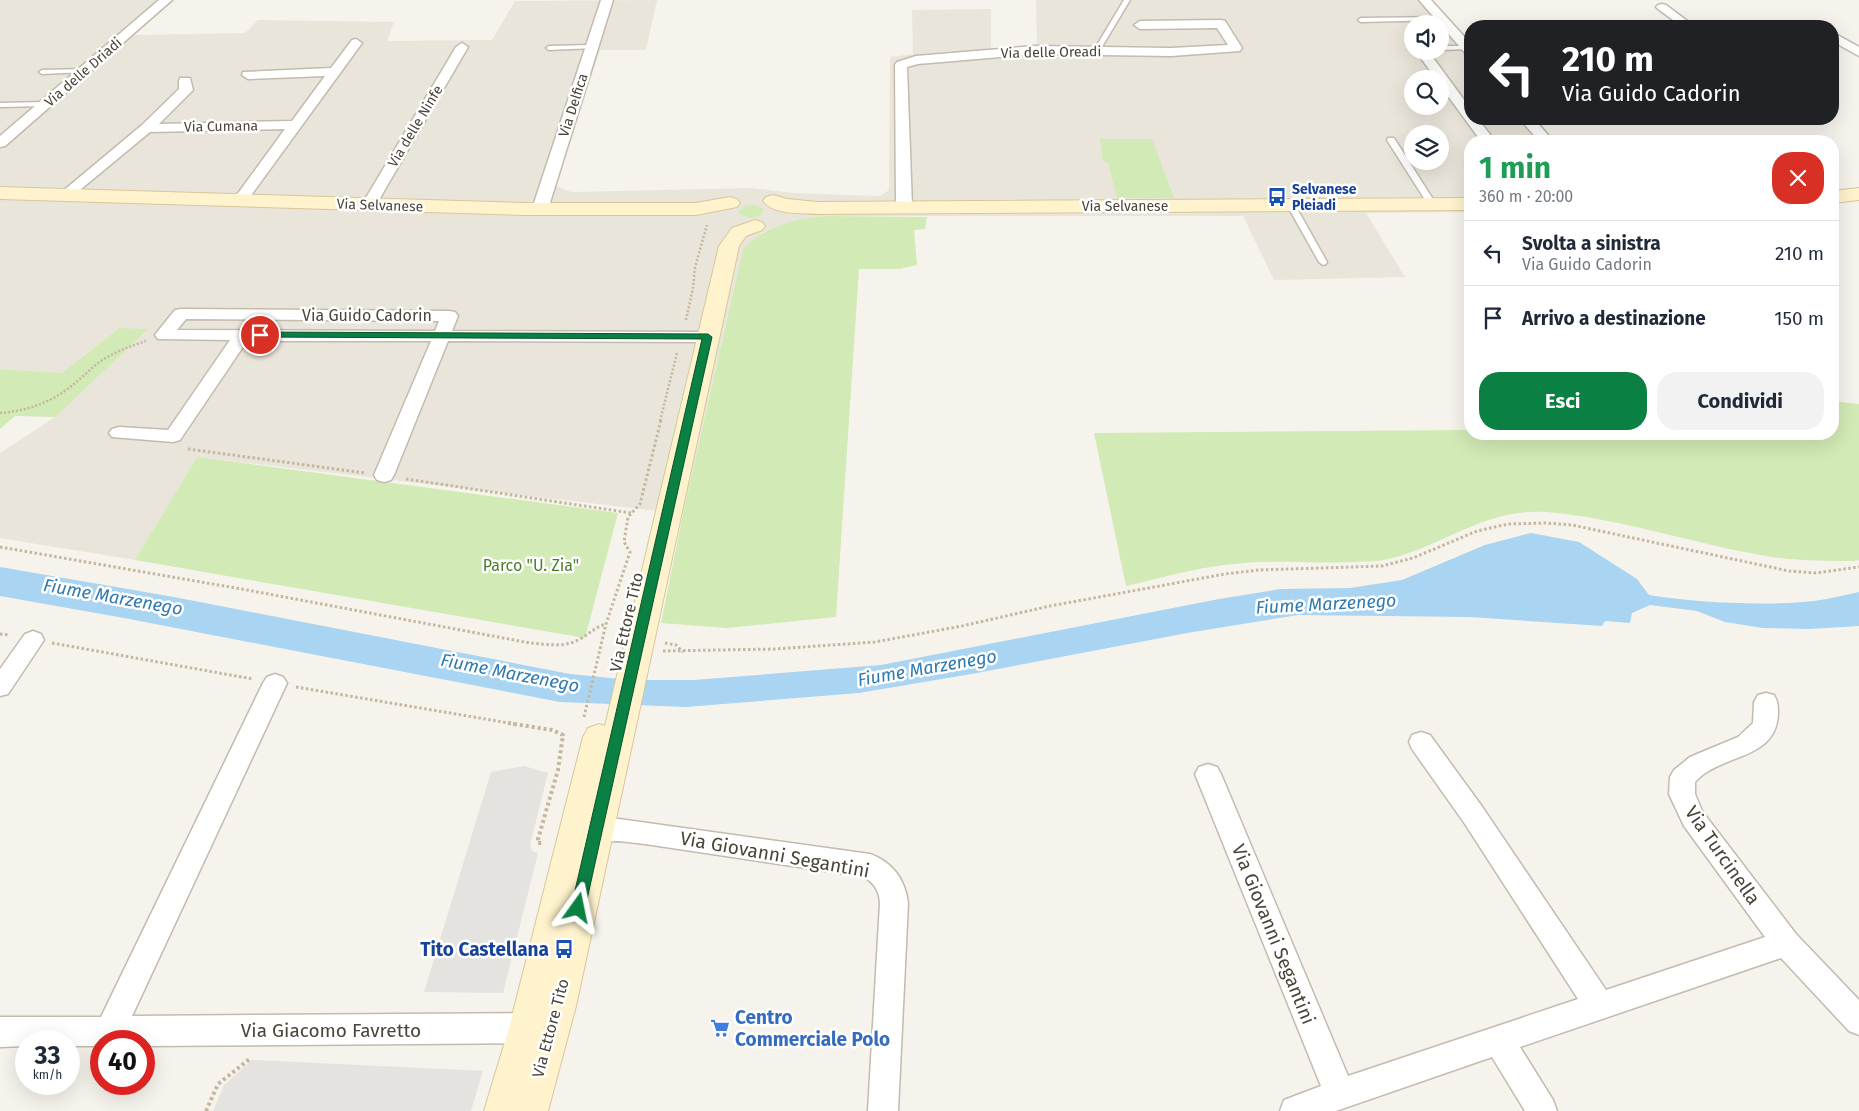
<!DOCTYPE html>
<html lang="it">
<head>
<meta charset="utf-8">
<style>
  :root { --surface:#fff; --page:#f2f2f3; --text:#1f2937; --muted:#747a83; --line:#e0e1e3; --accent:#0b8043 }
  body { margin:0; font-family:"Fira Sans",sans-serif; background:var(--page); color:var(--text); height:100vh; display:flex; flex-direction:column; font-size:19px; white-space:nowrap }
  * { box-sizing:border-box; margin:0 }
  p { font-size:16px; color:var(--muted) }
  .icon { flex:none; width:28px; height:28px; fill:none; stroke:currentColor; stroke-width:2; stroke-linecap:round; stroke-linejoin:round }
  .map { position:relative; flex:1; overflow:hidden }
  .drawer { position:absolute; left:1464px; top:135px; width:375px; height:305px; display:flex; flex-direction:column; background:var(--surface); border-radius:20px; box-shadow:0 5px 20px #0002 }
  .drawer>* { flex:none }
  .hud { position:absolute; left:1464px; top:20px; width:375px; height:105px; border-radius:20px; box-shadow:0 5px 20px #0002; background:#202124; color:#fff; overflow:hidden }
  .fabs { position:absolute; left:1404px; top:15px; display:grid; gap:10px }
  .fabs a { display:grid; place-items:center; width:45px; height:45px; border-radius:50%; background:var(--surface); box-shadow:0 5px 20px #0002; font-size:25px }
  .speed { position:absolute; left:15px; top:1030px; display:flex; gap:10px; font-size:25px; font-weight:700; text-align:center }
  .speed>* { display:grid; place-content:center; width:65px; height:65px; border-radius:50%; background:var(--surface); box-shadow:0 5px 20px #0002; line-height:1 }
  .speed small { font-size:12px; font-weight:400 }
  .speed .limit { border:8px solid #d22; background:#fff; color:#111 }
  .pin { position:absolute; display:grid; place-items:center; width:42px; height:42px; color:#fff; margin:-21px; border:2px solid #fff; border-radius:50%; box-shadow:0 1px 5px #0007 }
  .me { position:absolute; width:55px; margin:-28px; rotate:12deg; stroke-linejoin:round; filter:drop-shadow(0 0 4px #0008) }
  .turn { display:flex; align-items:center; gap:18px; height:105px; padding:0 15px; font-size:22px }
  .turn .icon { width:65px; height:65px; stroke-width:2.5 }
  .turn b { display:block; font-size:35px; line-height:42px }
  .round { display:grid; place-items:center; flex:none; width:52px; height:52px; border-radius:20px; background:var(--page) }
  .summary { display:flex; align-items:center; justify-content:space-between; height:85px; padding:0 15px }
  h1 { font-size:30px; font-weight:700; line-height:38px; color:#1e9e55 }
  .button { display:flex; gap:10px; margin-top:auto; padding:10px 15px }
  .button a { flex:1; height:58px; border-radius:20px; background:var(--accent); color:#fff; font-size:20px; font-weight:700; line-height:58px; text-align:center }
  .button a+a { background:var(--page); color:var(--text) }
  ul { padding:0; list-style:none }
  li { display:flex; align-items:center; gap:15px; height:65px; padding:0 15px; border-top:1px solid var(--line) }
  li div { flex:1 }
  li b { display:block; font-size:19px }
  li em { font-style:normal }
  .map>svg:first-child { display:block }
</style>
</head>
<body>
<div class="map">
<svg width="1859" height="1111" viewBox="0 0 1859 1111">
  <rect width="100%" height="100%" fill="#f6f3ec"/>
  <path fill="#eae5da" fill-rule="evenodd" d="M 0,0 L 175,0 L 134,35 L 245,33 L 258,20 L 394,22 L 387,41 L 492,40 L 515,1 L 657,0 L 646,50 L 600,50 L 556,186 L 571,192 L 751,188 L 793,193 L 880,196 L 889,190 L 890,57 L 913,54 L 912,10 L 991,9 L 991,50 L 1037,47 L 1036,0 L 1431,0 L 1470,44 L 1470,119 L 1537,119 L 1556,141 L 1470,141 L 1470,212 L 1366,213 L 1405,277 L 1274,280 L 1243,216 L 826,216 L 781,225 L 763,232 L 743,249 L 683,514 L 197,457 L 135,560 L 0,538 L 0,453 L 55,417 L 119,328 L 62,373 L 0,369 ZM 1412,24 L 1440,24 L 1440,51 L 1412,51 ZM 1412,79 L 1440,79 L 1440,106 L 1412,106 ZM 1412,134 L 1440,134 L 1440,161 L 1412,161 Z"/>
  <path fill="#d2eab5" d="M 1100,139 L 1152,139 L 1174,198 L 1117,198 L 1108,162 L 1103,162 Z
    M 756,205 L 763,209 L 761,215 L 751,218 L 739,214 L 739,211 L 745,206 Z
    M 826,216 L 927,217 L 925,229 L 914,230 L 917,265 L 900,269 L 859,269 L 836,617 L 727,628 L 661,623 L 683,514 L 743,249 C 764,226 795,219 826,216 Z
    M 119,328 L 148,329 L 55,417 L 15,416 L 0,429 L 0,369 L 62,373 Z
    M 1833,401 L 1859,404 L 1859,560 L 1854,561 C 1827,561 1799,561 1772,557 C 1696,545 1622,518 1546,512 C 1482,508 1442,548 1384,560 C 1375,562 1364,561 1354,562 C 1318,564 1281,560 1245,563 C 1205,565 1165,577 1126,586 L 1094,433 L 1470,430 L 1470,434 L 1832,434 Z
    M 197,457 L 618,513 L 585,638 L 135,560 Z"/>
  <path fill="#e5e3e0" d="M 524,766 L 548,773 L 530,845 L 532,851 L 538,853 L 503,993 L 424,992 L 491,772 Z
    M 252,1060 L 483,1071 L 471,1111 L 213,1111 L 224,1085 Z"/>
  <path fill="#a9d4f2" d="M 1531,533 L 1579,542 L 1637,579 L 1649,595 C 1697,603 1766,606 1814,601 C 1829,599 1844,595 1859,592 L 1859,626 L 1809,629 L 1763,628 L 1725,622 L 1697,611 L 1650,605 L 1632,613 L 1630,623 L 1605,621 L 1602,626 L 1470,617 L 1298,615 L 1187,633 L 977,673 L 859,693 L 686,707 L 560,702 L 124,618 L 0,596 L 0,567 L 174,597 L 570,674 L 631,680 L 694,680 L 881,665 L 1219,599 L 1281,589 L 1350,588 L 1402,580 L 1485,545 Z"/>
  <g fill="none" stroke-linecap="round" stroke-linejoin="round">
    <g stroke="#c2bbae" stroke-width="3">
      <path id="lane" d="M 1124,0 L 1130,0 L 1100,50 L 1095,51 L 1094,50 Z
        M 1442,17 L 1444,18 L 1444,20 L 1361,22 L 1358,20 L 1361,18 Z
        M 592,45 L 594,46 L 594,48 L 549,50 L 546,48 L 549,46 Z
        M 1440,46 L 1468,46 L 1470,47 L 1470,49 L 1440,50 Z
        M 84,69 L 87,71 L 86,72 L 42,74 L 39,72 L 42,70 Z
        M 0,103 L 45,102 L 49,104 L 45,106 L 0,107 Z
        M 1388,138 L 1394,138 L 1436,204 L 1435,206 L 1429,206 L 1387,140 Z
        M 1288,203 L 1295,205 L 1327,262 L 1326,264 L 1323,265 L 1319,262 L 1287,205 Z"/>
    </g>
    <g stroke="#c2bbae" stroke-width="3">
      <path id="street" d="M 159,0 L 172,0 L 5,146 L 0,147 L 0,136 Z
        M 601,0 L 613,0 L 548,209 L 545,212 L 535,212 L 532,209 Z
        M 1419,0 L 1431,0 L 1470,43 L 1470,55 L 1466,54 Z
        M 1662,4 L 1666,5 L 1694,26 L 1681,26 L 1658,9 L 1656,7 L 1658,5 Z
        M 1221,20 L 1225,21 L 1242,48 L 1240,51 L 1171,56 L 1035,54 L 918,64 L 907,67 L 912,207 L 909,210 L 899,210 L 896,207 L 895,65 L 897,62 L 916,56 L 1035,46 L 1171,48 L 1228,45 L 1217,28 L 1140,29 L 1134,25 L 1140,21 Z
        M 1832,32 L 1859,47 L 1859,56 L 1832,41 Z
        M 356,39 L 362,43 L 249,198 L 242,204 L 232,204 L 229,201 L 239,192 L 285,129 L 150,132 L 69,199 L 59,199 L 57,196 L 142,125 L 179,89 L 179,81 L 180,78 L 190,78 L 193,90 L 159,124 L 292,121 L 325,76 L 248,79 L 242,75 L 243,72 L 331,68 L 352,40 Z
        M 462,43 L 468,47 L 380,198 L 372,208 L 362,208 L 359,205 L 367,196 L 456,47 Z
        M 1420,51 L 1428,51 L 1470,108 L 1470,119 L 1478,119 L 1495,141 L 1481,141 L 1440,85 L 1440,79 L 1436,79 L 1418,54 Z
        M 1520,119 L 1534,119 L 1553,141 L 1539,141 Z
        M 181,309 L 449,311 L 455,312 L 458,316 L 452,331 L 708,332 L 714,333 L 717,337 L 714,341 L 708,342 L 448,341 L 394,475 L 391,480 L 384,482 L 377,480 L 374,475 L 431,341 L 247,341 L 180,440 L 173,442 L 112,437 L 109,433 L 112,429 L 119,427 L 168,430 L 230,340 L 158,339 L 155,335 L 158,331 L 175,310 ZM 186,319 L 439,321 L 435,331 L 177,330 Z
        M 33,631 L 41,634 L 44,640 L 8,694 L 0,696 L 0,669 L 25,634 Z
        M 275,674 L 283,677 L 287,683 L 132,1016 L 538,1013 L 548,1018 L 553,1028 L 548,1038 L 538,1043 L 144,1046 L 144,1041 L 101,1041 L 101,1046 L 69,1046 L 69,1041 L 26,1041 L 26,1046 L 0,1047 L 0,1017 L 101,1017 L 263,683 L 267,677 Z
        M 1766,693 L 1774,695 C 1778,702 1778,706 1778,714 C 1776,755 1735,754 1707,772 C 1703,774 1699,778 1695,782 L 1695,794 L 1702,811 L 1796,934 L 1859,1000 L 1859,1035 L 1849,1031 L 1781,958 L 1520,1047 L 1553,1100 L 1557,1111 L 1525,1111 L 1492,1057 L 1336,1111 L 1280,1111 L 1284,1100 L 1321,1086 L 1195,774 L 1199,767 L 1208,764 L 1217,767 L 1221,774 L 1348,1076 L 1578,999 L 1465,824 L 1412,749 L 1409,742 L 1412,735 L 1421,732 L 1430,735 L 1483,808 L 1606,990 L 1765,937 L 1684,826 L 1669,794 L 1670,777 L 1674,770 L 1690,757 L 1738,737 L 1753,723 L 1754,702 L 1758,695 Z
        M 619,819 L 870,854 C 892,862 905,879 908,903 L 898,1111 L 868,1111 L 880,903 C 879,890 875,885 865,877 L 645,844 L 619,841 L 586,842 L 577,839 L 573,831 L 577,823 L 586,820 Z"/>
    </g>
    <g stroke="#d6c79b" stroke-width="2">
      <path id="secondary" d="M 0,187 L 523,203 L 696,203 L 730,197 L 737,199 L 740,203 L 737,207 L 696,215 L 523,215 L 0,199 Z
        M 1859,188 L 1859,200 L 1832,203 L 1832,191 Z
        M 773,195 L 787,199 L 817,202 L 1470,198 L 1470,210 L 817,214 C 802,213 773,215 763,201 L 766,197 Z
        M 755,220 L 762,222 L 765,226 L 762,230 L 746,236 L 739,246 L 576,1006 L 548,1111 L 484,1111 L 509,1028 L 583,737 L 588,728 L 599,724 L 605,726 L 719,246 L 732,228 Z"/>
    </g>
    <path stroke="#c4b79f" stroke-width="2.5" stroke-dasharray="2 2" stroke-linecap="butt" d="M 686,320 L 693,288 L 695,267 L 707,225
      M 0,413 C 28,411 52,402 74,384 C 84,376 93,366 104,359 C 117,351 131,346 146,341
      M 660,421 L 677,353"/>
    <path stroke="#c4b79f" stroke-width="3" stroke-dasharray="2.5 2.5" stroke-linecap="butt" d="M 188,449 L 365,473
      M 406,479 L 631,513
      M 0,547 L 247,590 L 530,643 C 546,644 563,648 578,640 C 588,635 595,627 606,624
      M 0,634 L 9,635
      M 52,643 L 253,679
      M 665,643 L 676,645 L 683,652
      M 663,651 L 775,649 L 875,642 L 962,626 L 1050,606 L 1225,574 L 1259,570 L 1382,566 L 1413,558 L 1477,531 L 1508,524 L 1546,523 L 1572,525 L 1789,571 L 1816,573 L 1859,567
      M 296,687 L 515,724
      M 584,717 L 606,624 L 630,552 L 624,542 L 628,517 L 640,504 L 661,420"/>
    <path stroke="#c4b79f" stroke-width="4" stroke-dasharray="3 3" stroke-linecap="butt" d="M 508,723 L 552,730 L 563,735 L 558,770 L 538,839 L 538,843 L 543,843
      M 206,1111 L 218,1084 L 251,1058"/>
    <use href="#lane" fill="#fff" fill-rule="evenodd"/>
    <use href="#street" fill="#fff" fill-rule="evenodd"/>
    <use href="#secondary" fill="#fff3cd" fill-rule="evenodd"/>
  </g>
  <path fill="#0b8043" stroke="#07532c" d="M 260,332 L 708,334 L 712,337 L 584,913 L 578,915 L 573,913 L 571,908 L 702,339 L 257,337 L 257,333 Z"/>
  <defs>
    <g id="bus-bare" transform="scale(1.5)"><path d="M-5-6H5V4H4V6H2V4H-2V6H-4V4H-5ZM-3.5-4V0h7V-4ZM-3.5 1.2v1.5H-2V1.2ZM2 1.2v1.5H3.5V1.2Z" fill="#1a4fb4" stroke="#fff" stroke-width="2.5" paint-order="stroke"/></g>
    <g id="supermarket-bare" transform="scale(1.5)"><path d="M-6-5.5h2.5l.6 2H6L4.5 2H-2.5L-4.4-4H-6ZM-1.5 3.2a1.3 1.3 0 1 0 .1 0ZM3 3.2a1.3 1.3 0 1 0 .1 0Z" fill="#3f7fe0" stroke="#fff" stroke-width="2.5" paint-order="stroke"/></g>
  </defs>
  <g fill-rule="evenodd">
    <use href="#bus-bare" x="1277" y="197"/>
    <use href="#bus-bare" x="564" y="949"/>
    <use href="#supermarket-bare" x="720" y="1028"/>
  </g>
  <g text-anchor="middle" stroke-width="5" stroke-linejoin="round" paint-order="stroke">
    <g font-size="14" fill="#4b4439" stroke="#fff">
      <text transform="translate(1051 52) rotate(-1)" y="5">Via delle Oreadi</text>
      <text transform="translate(83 72) rotate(-41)" y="5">Via delle Driadi</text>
      <text transform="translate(573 105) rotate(-72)" y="5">Via Delfica</text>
      <text transform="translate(221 126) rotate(-1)" y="5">Via Cumana</text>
      <text transform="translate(415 126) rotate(-59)" y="5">Via delle Ninfe</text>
      <text transform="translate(380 205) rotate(2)" y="5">Via Selvanese</text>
      <text x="1125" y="211">Via Selvanese</text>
    </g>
    <g font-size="14" font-weight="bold" fill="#164399" stroke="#fff" text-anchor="start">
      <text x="1292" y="194">Selvanese<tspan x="1292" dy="16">Pleiadi</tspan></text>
    </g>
    <g font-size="16" fill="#4b4439" stroke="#fff">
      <text x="367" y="321">Via Guido Cadorin</text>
      <text transform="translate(626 622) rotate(-77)" y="6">Via Ettore Tito</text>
      <text transform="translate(550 1028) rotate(-75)" y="6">Via Ettore Tito</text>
    </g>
    <g font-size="16" fill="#4a7f2a" stroke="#fff">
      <text x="531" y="571">Parco "U. Zia"</text>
    </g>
    <g font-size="18" font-style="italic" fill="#2e7ab2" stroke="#fff">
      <text transform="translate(113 597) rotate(10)" y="6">Fiume Marzenego</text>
      <text transform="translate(1326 604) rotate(-3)" y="6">Fiume Marzenego</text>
      <text transform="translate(927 668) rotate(-10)" y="6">Fiume Marzenego</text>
      <text transform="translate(510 673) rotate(11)" y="6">Fiume Marzenego</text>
    </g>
    <g font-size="19" fill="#4b4439" stroke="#fff">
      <text transform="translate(775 854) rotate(10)" y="7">Via Giovanni Segantini</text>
      <text transform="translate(1723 855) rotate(55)" y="7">Via Turcinella</text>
      <text transform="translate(1274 934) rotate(68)" y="7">Via Giovanni Segantini</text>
      <text x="331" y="1037">Via Giacomo Favretto</text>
    </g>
    <g font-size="19" font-weight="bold" fill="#164399" stroke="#fff" text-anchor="end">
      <text x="549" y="956">Tito Castellana</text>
    </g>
    <g font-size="19" font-weight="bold" fill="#366cbe" stroke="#fff" text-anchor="start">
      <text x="735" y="1024">Centro<tspan x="735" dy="22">Commerciale Polo</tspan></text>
    </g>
  </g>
</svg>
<div class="fabs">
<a><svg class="icon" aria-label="sound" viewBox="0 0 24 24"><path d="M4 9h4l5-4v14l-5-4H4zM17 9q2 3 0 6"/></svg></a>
<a><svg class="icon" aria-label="search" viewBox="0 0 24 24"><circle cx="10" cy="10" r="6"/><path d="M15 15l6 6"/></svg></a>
<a><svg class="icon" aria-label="layers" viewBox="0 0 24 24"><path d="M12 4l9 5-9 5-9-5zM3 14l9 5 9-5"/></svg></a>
</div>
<div class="speed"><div>33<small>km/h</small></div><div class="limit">40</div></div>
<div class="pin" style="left:260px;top:335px;background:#d93025"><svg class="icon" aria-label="arrive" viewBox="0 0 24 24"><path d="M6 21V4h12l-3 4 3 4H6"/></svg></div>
<svg class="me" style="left:578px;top:908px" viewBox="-20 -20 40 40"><path d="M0-17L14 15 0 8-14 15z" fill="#0b8043" stroke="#fff" stroke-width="4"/></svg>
<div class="hud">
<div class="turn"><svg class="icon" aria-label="left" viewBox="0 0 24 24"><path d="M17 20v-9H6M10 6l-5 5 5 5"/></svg><div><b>210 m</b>Via Guido Cadorin</div></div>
</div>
<section class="drawer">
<div class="summary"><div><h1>1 min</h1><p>360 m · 20:00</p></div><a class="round" style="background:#d93025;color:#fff"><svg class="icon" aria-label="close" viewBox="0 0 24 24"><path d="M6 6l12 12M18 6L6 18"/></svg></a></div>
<ul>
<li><svg class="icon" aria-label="left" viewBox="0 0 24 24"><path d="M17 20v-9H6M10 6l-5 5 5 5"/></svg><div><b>Svolta a sinistra</b><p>Via Guido Cadorin</p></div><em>210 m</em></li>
<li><svg class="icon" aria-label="arrive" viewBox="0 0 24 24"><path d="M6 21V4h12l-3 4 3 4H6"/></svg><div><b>Arrivo a destinazione</b></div><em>150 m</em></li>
</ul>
<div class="button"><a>Esci</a><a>Condividi</a></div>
</section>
</div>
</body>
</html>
